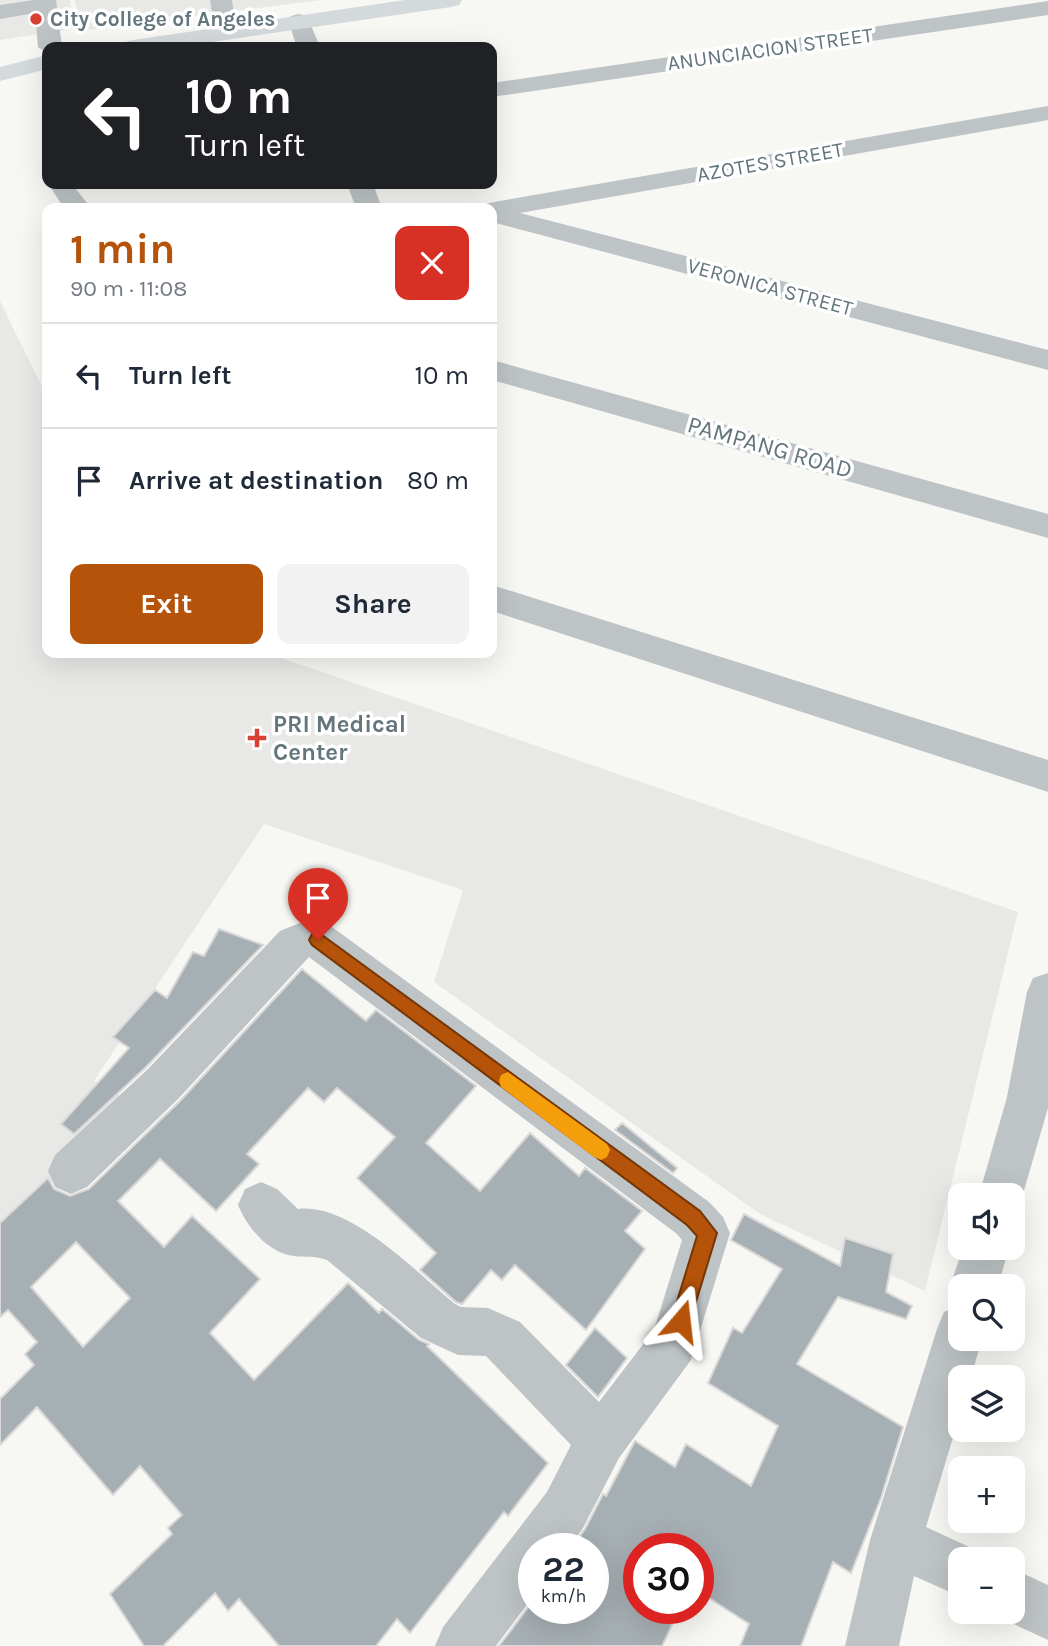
<!DOCTYPE html>
<html lang="en">
<head>
<meta charset="utf-8">
<style>
  :root { --surface:#fff; --page:#f2f2f3; --text:#1f2937; --muted:#747a83; --line:#e0e1e3; --accent:#b45309 }
  body { margin:0; font-family:Karla,sans-serif; background:var(--page); color:var(--text); height:100vh; display:flex; flex-direction:column; font-size:26px; white-space:nowrap }
  * { box-sizing:border-box; margin:0 }
  p { font-size:23px; color:var(--muted) }
  .icon { flex:none; width:38px; height:38px; fill:none; stroke:currentColor; stroke-width:2; stroke-linecap:round; stroke-linejoin:round }
  .map { position:relative; flex:1; overflow:hidden }
  .side { position:absolute; left:42px; top:203px; width:455px; height:455px; display:flex; flex-direction:column; background:var(--surface); border-radius:14px; box-shadow:0 7px 28px #0002 }
  .side>* { flex:none }
  .guide { position:absolute; left:42px; top:42px; width:455px; height:147px; border-radius:14px; box-shadow:0 7px 28px #0002; background:#202124; color:#fff; overflow:hidden }
  .fabs { position:absolute; left:948px; top:1183px; display:grid; gap:14px }
  .fabs a { display:grid; place-items:center; width:77px; height:77px; border-radius:14px; background:var(--surface); box-shadow:0 7px 28px #0002; font-size:35px }
  .speed { position:absolute; left:518px; top:1533px; display:flex; gap:14px; font-size:35px; font-weight:700; text-align:center }
  .speed>* { display:grid; place-content:center; width:91px; height:91px; border-radius:50%; background:var(--surface); box-shadow:0 7px 28px #0002; line-height:1 }
  .speed small { font-size:18px; font-weight:400 }
  .speed .limit { border:10px solid #d22; background:#fff; color:#111 }
  .pin { position:absolute; display:grid; place-items:center; width:60px; height:60px; color:#fff; margin:-72px -30px; border-radius:50% 50% 50% 0; rotate:-45deg; box-shadow:0 0 7px #0007 }
  .pin .icon { rotate:45deg }
  .me { position:absolute; width:77px; margin:-38px; rotate:17deg; stroke-linejoin:round; filter:drop-shadow(0 0 5px #0008) }
  .turn { display:flex; align-items:center; gap:24px; height:147px; padding:0 28px; font-size:32px }
  .turn .icon { width:91px; height:91px; stroke-width:2.5 }
  .turn b { display:block; font-size:49px; line-height:60px }
  .round { display:grid; place-items:center; flex:none; width:74px; height:74px; border-radius:14px; background:var(--page) }
  .summary { display:flex; align-items:center; justify-content:space-between; height:119px; padding:0 28px }
  h1 { font-size:42px; font-weight:700; line-height:52px; color:var(--accent) }
  .primary-button { display:flex; gap:14px; margin-top:auto; padding:14px 28px }
  .primary-button a { flex:1; height:80px; border-radius:14px; background:var(--accent); color:#fff; font-size:28px; font-weight:700; line-height:80px; text-align:center }
  .primary-button a+a { background:var(--page); color:var(--text) }
  ul { padding:0; list-style:none }
  li { display:flex; align-items:center; gap:21px; height:105px; padding:0 28px; border-top:2px solid var(--line) }
  li div { flex:1 }
  li b { display:block; font-size:26px }
  li em { font-style:normal }
  .map>svg:first-child { display:block }
</style>
</head>
<body>
<div class="map">
<svg width="1048" height="1646" viewBox="0 0 1048 1646">
  <rect width="100%" height="100%" fill="#f7f7f4"/>
  <path fill="#e8e8e7" d="M 0,0 L 70,0 L 73,29 L 0,40 Z
    M 75,0 L 321,0 L 80,31 Z
    M 0,301 L 47,397 L 47,653 L 267,653 L 1018,912 L 925,1291 L 760,1214 L 434,982 L 463,890 L 264,824 L 94,1081 L 139,1107 L 0,1228 Z"/>
  <path fill="#a6afb3" stroke="#d9d8d7" stroke-width="2" fill-rule="evenodd" d="M 219,929 L 263,945 L 146,1067 L 74,1134 L 61,1124 L 129,1048 L 113,1037 L 155,990 L 167,998 L 193,952 L 204,956 Z
    M 302,969 L 366,1021 L 376,1010 L 476,1086 L 426,1143 L 480,1191 L 530,1133 L 579,1176 L 585,1168 L 642,1211 L 625,1231 L 645,1249 L 586,1330 L 515,1265 L 502,1280 L 491,1270 L 462,1304 L 456,1302 L 420,1270 L 436,1253 L 357,1178 L 395,1137 L 337,1088 L 324,1102 L 308,1088 L 247,1154 L 259,1164 L 216,1211 L 160,1159 L 118,1201 L 164,1247 L 192,1216 L 260,1279 L 210,1333 L 254,1380 L 348,1283 L 379,1313 L 382,1309 L 419,1340 L 429,1344 L 427,1346 L 548,1463 L 508,1516 L 504,1512 L 410,1633 L 397,1619 L 376,1646 L 279,1646 L 239,1599 L 228,1611 L 215,1593 L 163,1646 L 144,1646 L 110,1594 L 172,1534 L 168,1528 L 182,1515 L 140,1466 L 113,1495 L 37,1407 L 0,1445 L 0,1399 L 34,1365 L 25,1354 L 37,1342 L 8,1310 L 0,1317 L 0,1223 L 48,1178 L 54,1189 L 70,1196 L 89,1189 L 180,1101 ZM 76,1242 L 130,1298 L 83,1347 L 31,1287 Z
    M 622,1123 L 677,1168 L 673,1173 L 615,1130 Z
    M 744,1214 L 840,1266 L 845,1238 L 893,1254 L 886,1292 L 912,1306 L 906,1319 L 838,1297 L 797,1364 L 903,1427 L 881,1498 L 851,1573 L 833,1562 L 801,1646 L 740,1646 L 749,1624 L 698,1591 L 698,1549 L 639,1549 L 639,1608 L 680,1608 L 662,1646 L 499,1646 L 534,1600 L 534,1608 L 593,1608 L 593,1549 L 571,1549 L 585,1529 L 603,1494 L 606,1496 L 635,1441 L 675,1467 L 686,1444 L 751,1486 L 778,1426 L 708,1383 L 733,1328 L 742,1333 L 782,1269 L 731,1240 Z
    M 595,1328 L 627,1358 L 598,1397 L 566,1365 Z"/>
  <g fill="none" stroke-linecap="round" stroke-linejoin="round">
    <path fill="#bec4c6" fill-rule="evenodd" d="M 34,0 L 56,0 L 62,47 L 47,47 L 47,53 L 38,47 L 35,13 L 0,19 L 0,5 Z
      M 210,0 L 232,0 L 237,32 L 234,37 L 218,37 L 215,32 Z
      M 1048,1 L 1048,15 L 492,97 L 492,83 Z
      M 299,14 L 307,16 L 320,47 L 297,47 L 288,21 L 291,16 Z
      M 1048,106 L 1048,120 L 520,213 L 1048,350 L 1048,370 L 492,222 L 492,208 L 482,208 L 485,204 L 494,202 Z
      M 47,182 L 72,184 L 91,208 L 64,208 Z
      M 347,184 L 373,184 L 382,208 L 356,208 Z
      M 492,360 L 1048,514 L 1048,538 L 492,380 Z
      M 492,585 L 1048,760 L 1048,792 L 492,611 Z
      M 307,920 L 332,927 L 709,1202 L 723,1217 L 730,1233 L 691,1360 L 619,1458 L 583,1528 L 568,1549 L 534,1549 L 534,1595 L 496,1646 L 435,1646 L 443,1627 L 547,1492 L 571,1445 L 486,1356 L 458,1355 L 421,1338 L 327,1260 C 313,1255 307,1258 294,1256 C 268,1253 247,1227 238,1205 L 245,1189 L 261,1182 L 277,1189 L 298,1209 C 350,1202 417,1273 455,1304 L 461,1307 L 488,1308 L 520,1322 L 599,1402 L 654,1330 L 682,1240 L 677,1234 L 309,957 L 178,1099 L 87,1187 L 71,1194 L 55,1187 L 48,1171 L 55,1155 L 148,1069 L 280,931 Z
      M 1048,973 L 1048,1108 L 1018,1211 L 1013,1213 L 1013,1195 L 979,1195 L 1007,1097 L 1027,992 L 1033,978 Z
      M 963,1248 L 1009,1248 L 998,1286 L 961,1286 L 961,1304 L 957,1303 L 950,1286 Z
      M 961,1305 L 961,1339 L 982,1339 L 971,1377 L 961,1377 L 961,1411 L 926,1527 L 980,1552 L 983,1559 L 961,1559 L 961,1597 L 914,1576 L 899,1646 L 845,1646 L 870,1540 L 937,1329 L 944,1312 Z
      M 1013,1569 L 1048,1585 L 1048,1640 L 994,1615 L 993,1612 L 1013,1612 Z"/>
    <path fill="#d4d9db" fill-rule="evenodd" d="M 405,0 L 462,0 L 459,5 L 451,7 L 178,47 L 121,47 L 125,42 L 133,40 Z
      M 47,55 L 47,69 L 0,81 L 0,67 Z"/>
  </g>
  <path fill="#b45309" stroke="#753606" stroke-width="2" d="M 318,932 L 700,1211 L 717,1233 L 688,1328 L 681,1331 L 674,1328 L 671,1321 L 697,1236 L 687,1225 L 312,945 L 309,940 L 312,934 Z"/>
  <path fill="#f59e0b" d="M 508,1072 L 607,1144 L 610,1150 L 607,1157 L 601,1160 L 594,1157 L 501,1087 L 499,1081 L 501,1075 Z"/>
  <g fill="#d84033" stroke="#fff" stroke-width="2.5">
    <circle cx="36" cy="19" r="7"/>
    <path d="M253.5 727.5h7v7h7v7h-7v7h-7v-7h-7v-7h7z"/>
  </g>
  <g text-anchor="middle" stroke-width="7" stroke-linejoin="round" paint-order="stroke">
    <g font-size="21" font-weight="bold" fill="#64767d" stroke="#fff" text-anchor="start">
      <text x="50" y="26">City College of Angeles</text>
    </g>
    <g font-size="21" fill="#64767d" stroke="#fff">
      <text transform="translate(770 49) rotate(-8)" y="7">ANUNCIACION STREET</text>
      <text transform="translate(770 162) rotate(-10)" y="7">AZOTES STREET</text>
      <text transform="translate(770 287) rotate(15)" y="7">VERONICA STREET</text>
    </g>
    <g font-size="24" fill="#64767d" stroke="#fff">
      <text transform="translate(770 447) rotate(16)" y="8">PAMPANG ROAD</text>
    </g>
    <g font-size="24" font-weight="bold" fill="#64767d" stroke="#fff" text-anchor="start">
      <text x="273" y="732">PRI Medical<tspan x="273" dy="28">Center</tspan></text>
    </g>
  </g>
</svg>
<div class="fabs">
<a><svg class="icon" aria-label="sound" viewBox="0 0 24 24"><path d="M4 9h4l5-4v14l-5-4H4zM17 9q2 3 0 6"/></svg></a>
<a><svg class="icon" aria-label="search" viewBox="0 0 24 24"><circle cx="10" cy="10" r="6"/><path d="M15 15l6 6"/></svg></a>
<a><svg class="icon" aria-label="layers" viewBox="0 0 24 24"><path d="M12 4l9 5-9 5-9-5zM3 14l9 5 9-5"/></svg></a>
<a>+</a>
<a>−</a>
</div>
<div class="speed"><div>22<small>km/h</small></div><div class="limit">30</div></div>
<div class="pin" style="left:318px;top:940px;background:#d93025"><svg class="icon" aria-label="arrive" viewBox="0 0 24 24"><path d="M6 21V4h12l-3 4 3 4H6"/></svg></div>
<svg class="me" style="left:681px;top:1321px" viewBox="-20 -20 40 40"><path d="M0-17L14 15 0 8-14 15z" fill="#b45309" stroke="#fff" stroke-width="4"/></svg>
<div class="guide">
<div class="turn"><svg class="icon" aria-label="left" viewBox="0 0 24 24"><path d="M17 20v-9H6M10 6l-5 5 5 5"/></svg><div><b>10 m</b>Turn left</div></div>
</div>
<section class="side">
<div class="summary"><div><h1>1 min</h1><p>90 m · 11:08</p></div><a class="round" style="background:#d93025;color:#fff"><svg class="icon" aria-label="close" viewBox="0 0 24 24"><path d="M6 6l12 12M18 6L6 18"/></svg></a></div>
<ul>
<li><svg class="icon" aria-label="left" viewBox="0 0 24 24"><path d="M17 20v-9H6M10 6l-5 5 5 5"/></svg><div><b>Turn left</b></div><em>10 m</em></li>
<li><svg class="icon" aria-label="arrive" viewBox="0 0 24 24"><path d="M6 21V4h12l-3 4 3 4H6"/></svg><div><b>Arrive at destination</b></div><em>80 m</em></li>
</ul>
<div class="primary-button"><a>Exit</a><a>Share</a></div>
</section>
</div>
</body>
</html>
